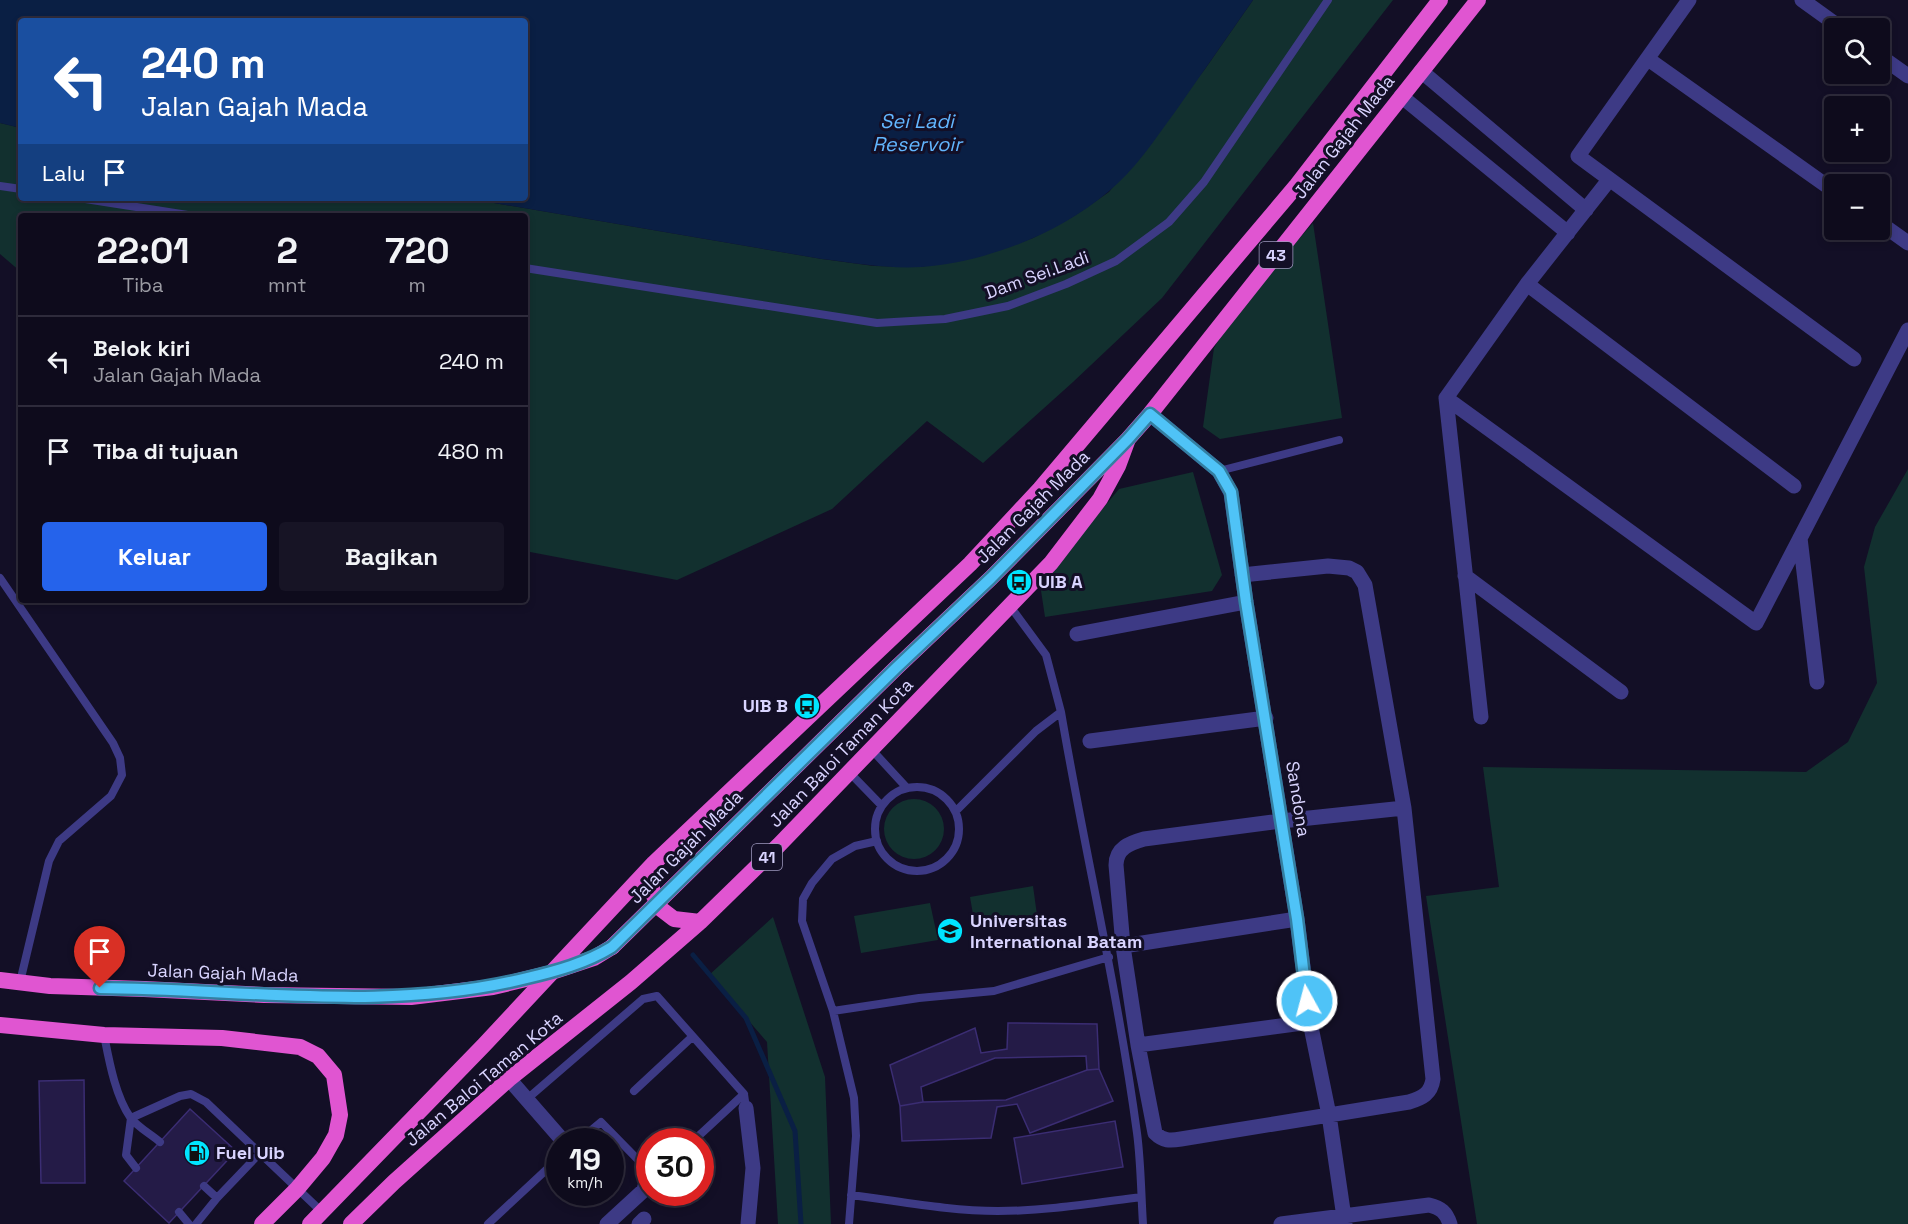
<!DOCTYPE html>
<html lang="id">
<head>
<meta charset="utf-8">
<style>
  :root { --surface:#0e0b1c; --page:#171425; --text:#f1f3f6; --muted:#9b9ba3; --line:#2e2b3b; --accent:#2563eb }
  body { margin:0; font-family:"Space Grotesk",sans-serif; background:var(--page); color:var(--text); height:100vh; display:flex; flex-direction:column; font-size:22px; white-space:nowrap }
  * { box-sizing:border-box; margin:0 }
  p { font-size:20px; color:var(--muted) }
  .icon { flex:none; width:33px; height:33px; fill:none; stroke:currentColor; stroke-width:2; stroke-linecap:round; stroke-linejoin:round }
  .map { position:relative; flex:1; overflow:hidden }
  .sheet { position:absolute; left:18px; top:213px; width:510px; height:390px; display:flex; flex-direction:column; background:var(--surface); border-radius:6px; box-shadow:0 3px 9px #0003,0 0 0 2px var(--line) }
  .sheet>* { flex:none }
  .hud { position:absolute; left:18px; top:18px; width:510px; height:183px; border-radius:6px; box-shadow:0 3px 9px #0003,0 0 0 2px var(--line); background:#1a4fa0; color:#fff; overflow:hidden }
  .controls { position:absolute; left:1824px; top:18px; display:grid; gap:12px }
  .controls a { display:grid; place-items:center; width:66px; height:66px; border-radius:6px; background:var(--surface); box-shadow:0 3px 9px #0003,0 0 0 2px var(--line); font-size:30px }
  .speed { position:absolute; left:546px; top:1128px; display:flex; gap:12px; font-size:30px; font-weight:700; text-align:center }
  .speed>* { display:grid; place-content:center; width:78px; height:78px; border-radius:50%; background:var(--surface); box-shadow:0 3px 9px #0003,0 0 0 2px var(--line); line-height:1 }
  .speed small { font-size:15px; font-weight:400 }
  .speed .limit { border:9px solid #d22; background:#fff; color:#111 }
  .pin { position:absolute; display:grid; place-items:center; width:51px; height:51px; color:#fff; margin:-62px -26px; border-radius:50% 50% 50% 0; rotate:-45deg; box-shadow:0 0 6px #0007 }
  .pin .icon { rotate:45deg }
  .me { position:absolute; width:66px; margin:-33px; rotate:353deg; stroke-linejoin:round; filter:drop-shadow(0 0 4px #0008) }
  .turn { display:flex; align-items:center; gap:21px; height:126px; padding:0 24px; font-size:27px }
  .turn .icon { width:78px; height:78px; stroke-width:2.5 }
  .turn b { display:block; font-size:42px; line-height:51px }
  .then { display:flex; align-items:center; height:57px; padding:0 24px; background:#0003; gap:12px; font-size:22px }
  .eta { display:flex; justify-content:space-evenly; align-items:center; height:102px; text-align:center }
  .eta b { font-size:36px; font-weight:700; line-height:42px }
  .primary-button { display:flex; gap:12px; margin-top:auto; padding:12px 24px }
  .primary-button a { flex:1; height:69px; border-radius:6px; background:var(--accent); color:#fff; font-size:24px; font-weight:700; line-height:69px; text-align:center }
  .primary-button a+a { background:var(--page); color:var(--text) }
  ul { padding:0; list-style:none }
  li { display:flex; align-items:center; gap:18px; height:90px; padding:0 24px; border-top:2px solid var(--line) }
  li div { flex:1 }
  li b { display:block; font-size:22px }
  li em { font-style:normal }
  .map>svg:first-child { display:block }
</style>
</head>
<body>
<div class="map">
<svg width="1908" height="1224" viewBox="0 0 1908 1224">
  <rect width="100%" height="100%" fill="#130f26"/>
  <path fill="#12302f" d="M 1253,0 L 1393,0 L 1162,298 L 1073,382 L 983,463 L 927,421 L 832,509 L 677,580 L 525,551 L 525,216 L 21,216 L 21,272 L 0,254 L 0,123 L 21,128 L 21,198 L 465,198 L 822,259 L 874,266 L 921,267 L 993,252 L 1033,238 L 1074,216 L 1109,192 L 1205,69 Z
    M 1313,223 L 1342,418 L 1220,439 L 1203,427 L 1214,348 L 1236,310 Z
    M 1908,469 L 1908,1224 L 1477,1224 L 1426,896 L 1499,887 L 1483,767 L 1806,772 L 1848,742 L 1877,683 L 1864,567 L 1875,527 Z
    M 1193,472 L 1222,575 L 1212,591 L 1045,617 L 1040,584 L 1119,489 Z
    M884 829a30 30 0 1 1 60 0a30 30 0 1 1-60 0Z
    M 1033,886 L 1037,915 L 975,926 L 970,897 Z
    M 930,903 L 938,940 L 861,953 L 854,916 Z
    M 773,917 L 825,1077 L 831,1224 L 778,1224 L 767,1042 L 709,975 Z"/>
  <path fill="#0a1f44" d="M 0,0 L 1253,0 C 1227,37 1201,75 1175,112 C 1155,139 1135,170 1108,192 C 1058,234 987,262 921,267 C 888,269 855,263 822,259 L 465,198 L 525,198 L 525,21 L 21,21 L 21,128 L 0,123 Z"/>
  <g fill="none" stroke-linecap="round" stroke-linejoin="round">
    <path stroke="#0a1f44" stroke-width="5" d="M 693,955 L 746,1018 L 795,1131 L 801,1224"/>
  </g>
  <path fill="#241b47" stroke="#3b2d73" stroke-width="1.5" d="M 1008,1023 L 1097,1024 L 1099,1069 L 1087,1070 L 1086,1056 L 995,1058 L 921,1087 L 923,1102 L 900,1106 L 890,1065 L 975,1028 L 981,1053 L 1007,1049 Z
    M 1099,1069 L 1113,1101 L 1030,1133 L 1017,1104 L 997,1107 L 991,1138 L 902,1141 L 900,1106 L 923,1102 L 1006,1100 L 1087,1070 Z
    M 84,1080 L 85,1183 L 41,1183 L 39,1081 Z
    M 190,1109 L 236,1151 L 169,1223 L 124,1181 Z
    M 1115,1121 L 1123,1167 L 1022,1184 L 1014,1138 Z"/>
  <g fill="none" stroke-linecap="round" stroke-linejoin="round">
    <path stroke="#3d3a85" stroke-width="8" d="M 0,186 L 21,189
      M 79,198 L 194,216
      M 525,268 L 877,323 L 945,319 L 1008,306 L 1066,284 L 1116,261 L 1169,222 L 1204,182 L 1328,0
      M 1219,471 L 1339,440
      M 0,578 L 113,743 L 120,758 L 122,775 L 111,796 L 59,841 L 49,861 L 20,982
      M 1010,606 L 1046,655 L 1061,712
      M 872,750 L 907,788
      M 850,773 L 882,806
      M875 829a42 42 0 1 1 84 0a42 42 0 1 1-84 0Z
      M 956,811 L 1036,731 L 1061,712 C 1085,853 1118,992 1137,1133 C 1141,1163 1141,1194 1143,1224
      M 833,1011 L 919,998 L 994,991 L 1109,957
      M 104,1035 C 109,1060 115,1095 130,1117 C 137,1127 151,1134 160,1142
      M 634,1091 L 692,1037
      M 527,1099 L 643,999 L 657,996 L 744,1094 L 746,1108
      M 131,1118 L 180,1096 L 191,1094 L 206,1102 L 322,1212
      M 131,1118 L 126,1155 L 136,1168
      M 577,1142 L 601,1122 L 649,1171
      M 692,1142 L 744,1094
      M 204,1186 L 217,1198
      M 851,1195 C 899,1201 949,1211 998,1211 C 1046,1211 1094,1203 1141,1197
      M 179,1212 L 189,1224
      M 196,1224 L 217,1198 L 260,1153
      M 488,1224 L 560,1157
      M 849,1224 L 856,1136 L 854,1098 L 833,1011 L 802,921 L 803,899 L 812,883 L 832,859 L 855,846 L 877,841"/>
    <path stroke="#3d3a85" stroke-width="15" d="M 1689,0 L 1578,156 L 1854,359
      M 1802,0 L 1841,28
      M 1880,56 L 1908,76
      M 1648,59 L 1834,191
      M 1421,71 L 1586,210
      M 1401,96 L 1568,233
      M 1880,223 L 1908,243
      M 1527,284 L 1794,486
      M 1446,398 L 1756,623 L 1908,330
      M 1150,414 L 1219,471 L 1231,493 L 1246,602 L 1297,919 L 1310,1022 L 1329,1115 L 1345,1224
      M 1800,538 L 1817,682
      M 1242,575 L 1328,566 L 1349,568 L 1357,572 L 1365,585 L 1404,808 L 1433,1079 C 1431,1094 1422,1098 1409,1102 L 1181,1139 C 1170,1141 1163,1141 1155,1133 L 1138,1045 L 1123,946 L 1116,865 C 1116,848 1130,843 1144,839 L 1281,821 L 1404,808
      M 1465,576 L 1621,692
      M 1077,634 L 1246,602
      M 1481,717 L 1446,398 L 1527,284 L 1609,180
      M 1090,741 L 1266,718
      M 1123,946 L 1297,919
      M 1138,1045 L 1310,1022
      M 509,1079 L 564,1142
      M 746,1108 L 753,1168 L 748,1224
      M 607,1224 L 644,1190 L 649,1171
      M 639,1224 L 644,1219
      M 1281,1224 L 1429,1205 C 1441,1208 1446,1212 1450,1224"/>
    <path stroke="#e055d1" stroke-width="16" d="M 1065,503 L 1128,439 L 1150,414 L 1478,0
      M 654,863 L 651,881 L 653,894 L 661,909 L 674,919 L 700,922
      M 552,972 L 594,958 L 612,947
      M 0,980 L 50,986 L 144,989
      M 0,1025 L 104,1035 L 222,1038 L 300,1047 L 318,1056 L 334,1075 L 340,1115 L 336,1135 L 323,1158 L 297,1189 L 262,1224
      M 310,1224 L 484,1045 L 654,863 L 970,564 L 1040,489 L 1297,185 L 1440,0
      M 351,1224 L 394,1182 L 509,1079 L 631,982 L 700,922 L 779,845 L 1051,563 L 1100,499 L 1118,466 L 1128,439"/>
    <path stroke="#e055d1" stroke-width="16" d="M 612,947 L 897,667 L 991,578 L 1065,503
      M 144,989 L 264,995 L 411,997 L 493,987 L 551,973"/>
  </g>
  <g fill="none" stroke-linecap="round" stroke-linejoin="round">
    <g stroke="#337fa1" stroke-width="15">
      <path id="route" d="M 100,988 C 242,989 387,1013 527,978 C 557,971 586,963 612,947 L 897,667 L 991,578 L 1128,439 L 1150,414 L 1219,471 L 1231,492 L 1246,602 L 1297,919 L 1307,1001"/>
    </g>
    <use href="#route" stroke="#4fc3f7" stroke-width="10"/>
  </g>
  <defs>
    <g id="bus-disc" transform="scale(1.35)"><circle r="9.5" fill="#00e5ff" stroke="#130f26"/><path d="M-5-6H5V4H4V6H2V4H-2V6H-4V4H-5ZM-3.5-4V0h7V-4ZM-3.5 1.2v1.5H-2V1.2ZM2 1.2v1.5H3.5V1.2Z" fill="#111"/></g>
    <g id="university-disc" transform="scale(1.35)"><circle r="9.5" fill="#00e5ff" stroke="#130f26"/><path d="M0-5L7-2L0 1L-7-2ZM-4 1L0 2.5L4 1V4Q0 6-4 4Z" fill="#111"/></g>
    <g id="fuel-disc" transform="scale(1.35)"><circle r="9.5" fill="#00e5ff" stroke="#130f26"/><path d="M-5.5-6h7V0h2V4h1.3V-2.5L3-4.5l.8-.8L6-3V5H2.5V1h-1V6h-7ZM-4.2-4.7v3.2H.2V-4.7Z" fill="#111"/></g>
  </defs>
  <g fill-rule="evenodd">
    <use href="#bus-disc" x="1019" y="582"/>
    <use href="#bus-disc" x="807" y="706"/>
    <use href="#university-disc" x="950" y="931"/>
    <use href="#fuel-disc" x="197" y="1153"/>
  </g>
  <g text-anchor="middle" stroke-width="6" stroke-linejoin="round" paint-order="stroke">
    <g fill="#130f26" stroke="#9e99be" stroke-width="1.5">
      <rect x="1259.5" y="242" width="33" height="26" rx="4.5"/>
      <rect x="752" y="844" width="30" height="26" rx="4.5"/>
    </g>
    <g font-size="16" font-weight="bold" fill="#d9d4ff">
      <text x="1276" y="261">43</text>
      <text x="767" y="863">41</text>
    </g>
    <g font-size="18" fill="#d9d4ff" stroke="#130f26">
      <text transform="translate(1344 137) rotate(-52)" y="6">Jalan Gajah Mada</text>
      <text transform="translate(1037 275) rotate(-20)" y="6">Dam Sei.Ladi</text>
      <text transform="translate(1033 507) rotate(-45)" y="6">Jalan Gajah Mada</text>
      <text transform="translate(841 753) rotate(-46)" y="6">Jalan Baloi Taman Kota</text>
      <text transform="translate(1298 799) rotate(81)" y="6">Sandona</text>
      <text transform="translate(686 847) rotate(-45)" y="6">Jalan Gajah Mada</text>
      <text transform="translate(223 973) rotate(2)" y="6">Jalan Gajah Mada</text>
      <text transform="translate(484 1079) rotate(-40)" y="6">Jalan Baloi Taman Kota</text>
    </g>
    <g font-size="18" font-weight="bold" fill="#d9d4ff" stroke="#130f26" text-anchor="start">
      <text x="1038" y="588">UIB A</text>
      <text x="788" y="712" text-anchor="end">UIB B</text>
      <text x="970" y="927">Universitas<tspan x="970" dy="21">International Batam</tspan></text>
      <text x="216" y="1159">Fuel Uib</text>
    </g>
    <g font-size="20" font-style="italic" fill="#62b6ff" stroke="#130f26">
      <text x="917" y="128">Sei Ladi<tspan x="917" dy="23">Reservoir</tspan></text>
    </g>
  </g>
</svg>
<div class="controls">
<a><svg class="icon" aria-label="search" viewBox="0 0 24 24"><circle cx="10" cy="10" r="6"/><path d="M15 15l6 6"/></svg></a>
<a>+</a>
<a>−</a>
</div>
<div class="speed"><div>19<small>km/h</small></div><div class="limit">30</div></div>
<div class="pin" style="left:100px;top:988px;background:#d93025"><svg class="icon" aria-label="arrive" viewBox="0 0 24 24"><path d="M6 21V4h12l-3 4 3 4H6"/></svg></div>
<svg class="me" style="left:1307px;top:1001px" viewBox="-20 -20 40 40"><circle r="17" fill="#4fc3f7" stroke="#fff" stroke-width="3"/><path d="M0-11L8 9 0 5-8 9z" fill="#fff"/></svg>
<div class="hud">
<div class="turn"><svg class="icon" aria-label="left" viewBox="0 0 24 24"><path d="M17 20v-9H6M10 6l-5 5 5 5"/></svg><div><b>240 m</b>Jalan Gajah Mada</div></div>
<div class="then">Lalu<svg class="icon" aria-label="arrive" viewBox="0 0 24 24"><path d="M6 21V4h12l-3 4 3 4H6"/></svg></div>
</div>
<section class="sheet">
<div class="eta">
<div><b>22:01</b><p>Tiba</p></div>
<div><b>2</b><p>mnt</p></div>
<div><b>720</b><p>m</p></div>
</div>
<ul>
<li><svg class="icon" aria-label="left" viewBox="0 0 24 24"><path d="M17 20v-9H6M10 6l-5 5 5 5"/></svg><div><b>Belok kiri</b><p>Jalan Gajah Mada</p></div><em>240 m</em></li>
<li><svg class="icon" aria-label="arrive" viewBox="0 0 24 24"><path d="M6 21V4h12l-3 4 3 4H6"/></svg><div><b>Tiba di tujuan</b></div><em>480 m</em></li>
</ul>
<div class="primary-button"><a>Keluar</a><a>Bagikan</a></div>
</section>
</div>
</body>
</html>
